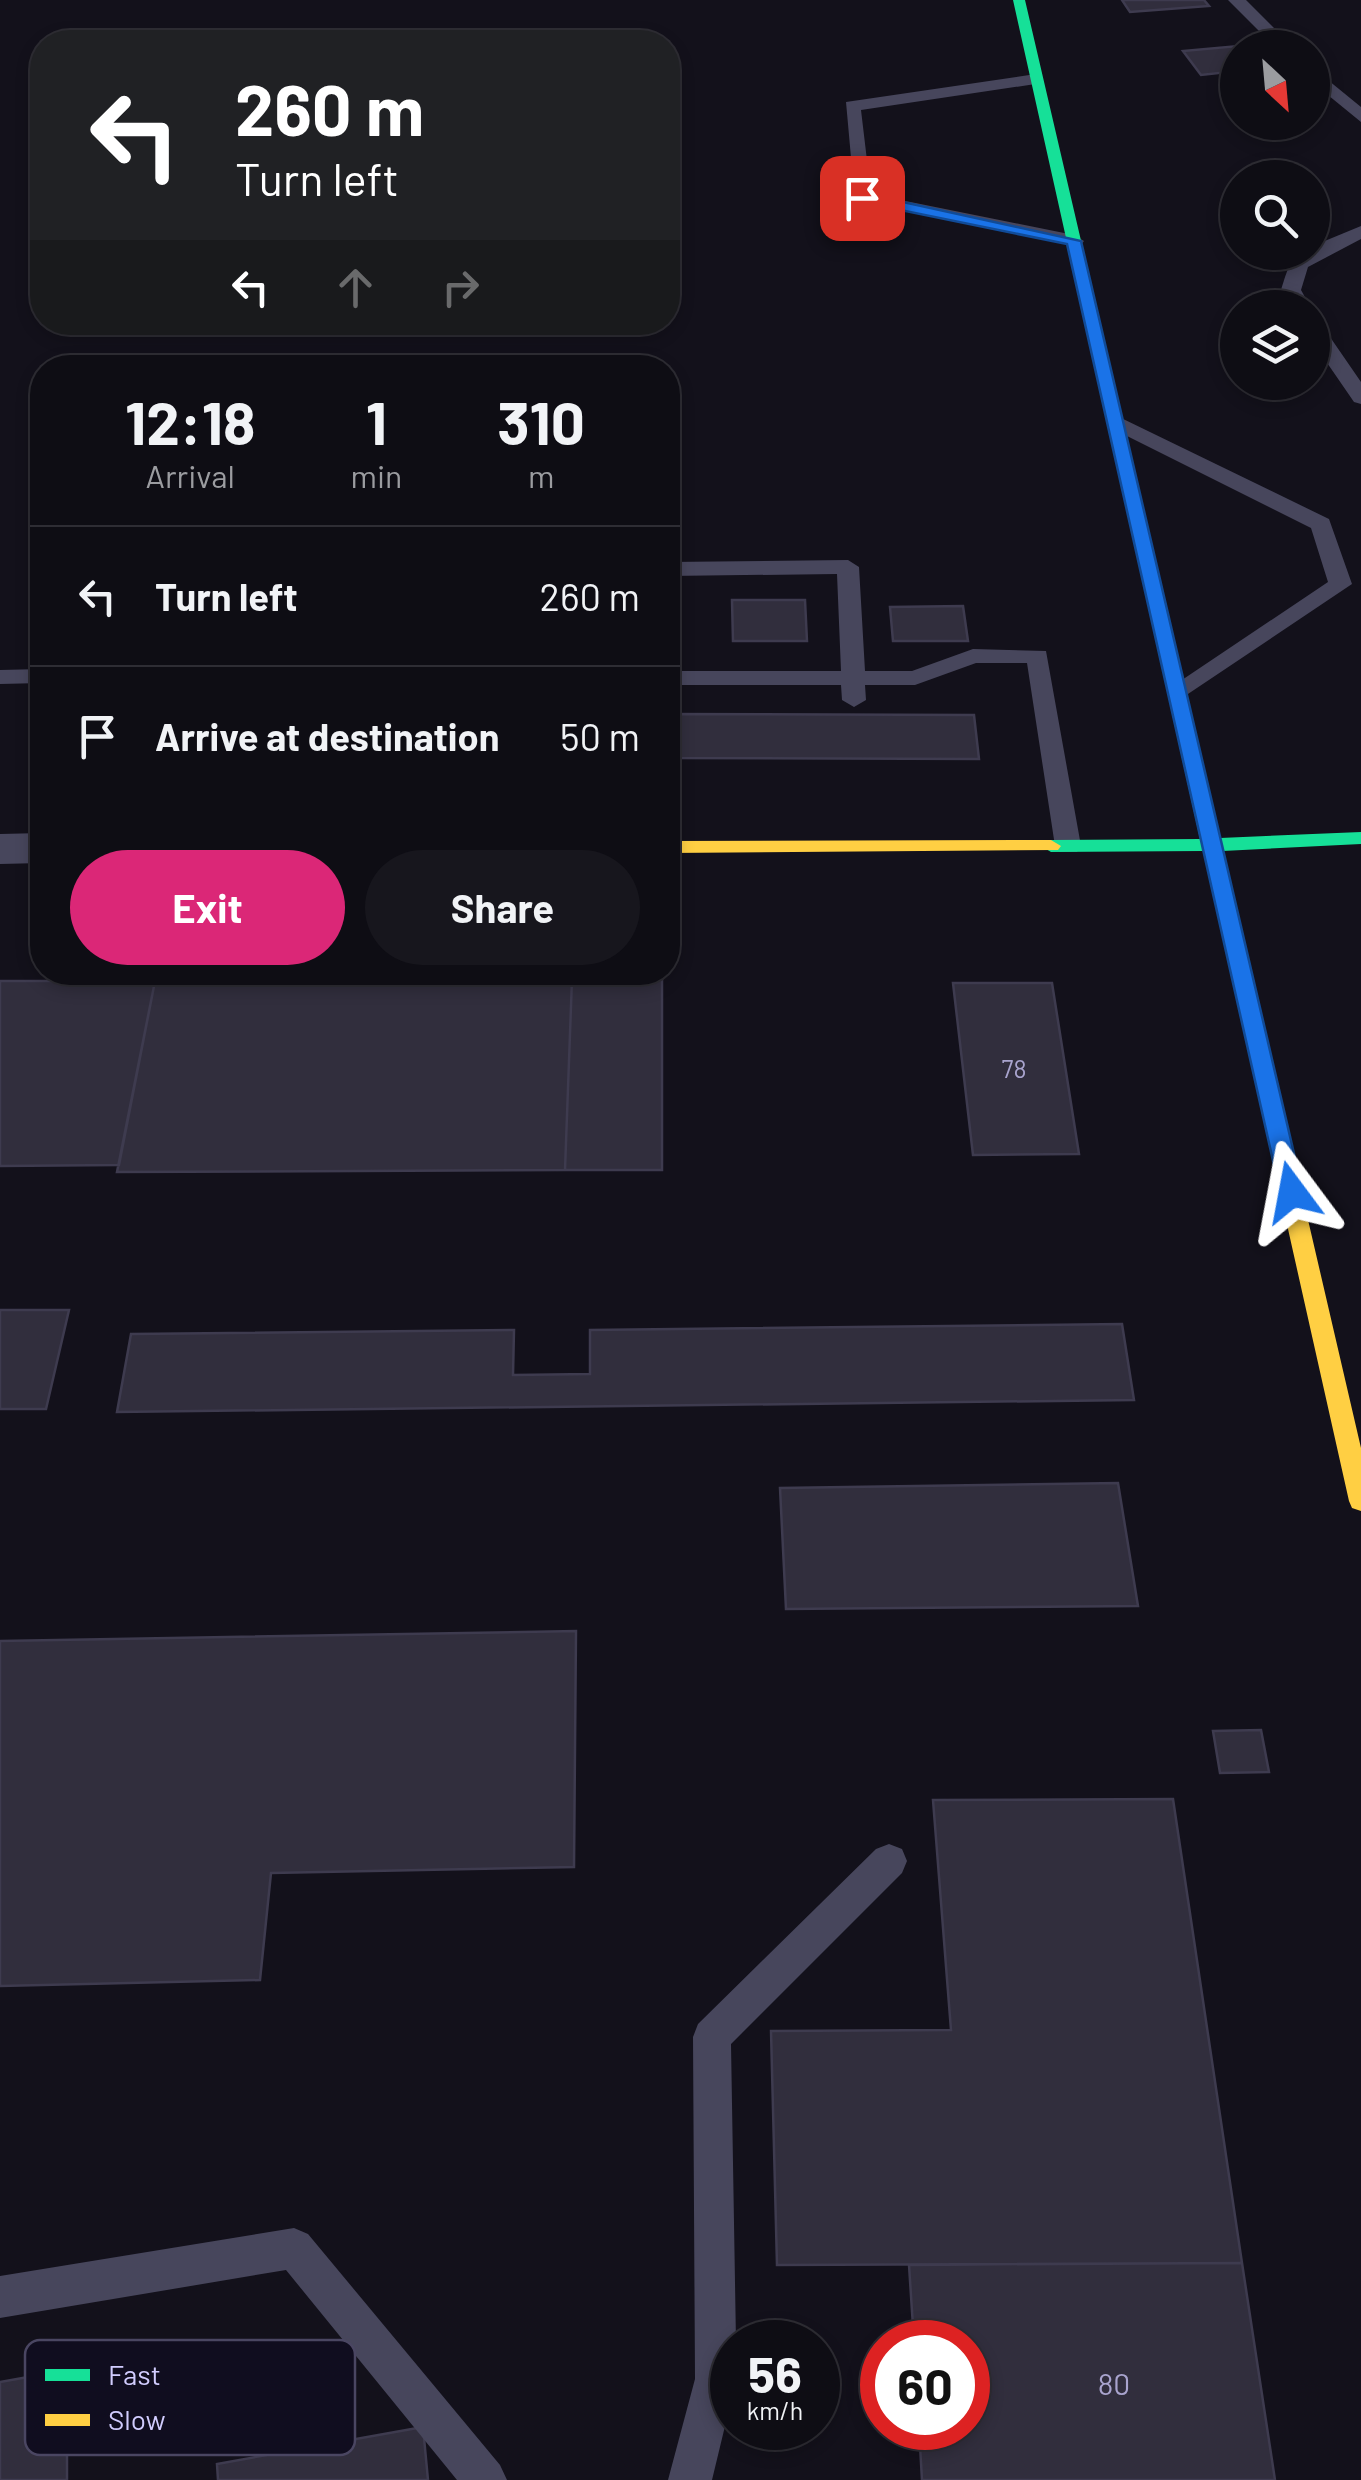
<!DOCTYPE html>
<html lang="en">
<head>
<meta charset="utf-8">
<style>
  :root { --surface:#0e0d14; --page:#17161d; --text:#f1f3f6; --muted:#9b9ca0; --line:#2e2d34; --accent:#db2777 }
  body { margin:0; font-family:Barlow,sans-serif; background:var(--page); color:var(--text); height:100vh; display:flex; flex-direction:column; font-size:38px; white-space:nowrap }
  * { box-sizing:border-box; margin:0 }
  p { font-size:32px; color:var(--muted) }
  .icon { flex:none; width:55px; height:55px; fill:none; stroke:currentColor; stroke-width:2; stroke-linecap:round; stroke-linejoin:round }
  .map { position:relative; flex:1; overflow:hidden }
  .drawer { position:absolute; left:30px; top:355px; width:650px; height:630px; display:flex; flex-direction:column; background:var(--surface); border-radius:40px; box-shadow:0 5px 15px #0003,0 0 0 2px var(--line) }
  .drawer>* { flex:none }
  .hud { position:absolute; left:30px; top:30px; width:650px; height:305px; border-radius:40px; box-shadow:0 5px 15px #0003,0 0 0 2px var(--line); background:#202124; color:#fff; overflow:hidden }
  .needle { width:65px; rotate:154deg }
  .fabs { position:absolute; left:1220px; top:30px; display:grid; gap:20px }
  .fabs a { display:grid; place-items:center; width:110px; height:110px; border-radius:50%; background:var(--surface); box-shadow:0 5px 15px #0003,0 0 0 2px var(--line); font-size:50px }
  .speed { position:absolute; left:710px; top:2320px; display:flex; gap:20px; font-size:50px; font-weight:700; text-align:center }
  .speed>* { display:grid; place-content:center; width:130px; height:130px; border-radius:50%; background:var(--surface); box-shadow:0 5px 15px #0003,0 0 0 2px var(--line); line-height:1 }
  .speed small { font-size:25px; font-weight:400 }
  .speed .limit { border:15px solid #d22; background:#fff; color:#111 }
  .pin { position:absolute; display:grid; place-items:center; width:85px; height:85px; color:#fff; margin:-42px; border-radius:20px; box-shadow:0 5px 15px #0006 }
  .me { position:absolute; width:110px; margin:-55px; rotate:347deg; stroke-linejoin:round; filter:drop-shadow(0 0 8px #0008) }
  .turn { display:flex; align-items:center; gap:35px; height:210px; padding:0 40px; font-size:45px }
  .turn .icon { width:130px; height:130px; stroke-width:2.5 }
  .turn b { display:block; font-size:70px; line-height:85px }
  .lanes { display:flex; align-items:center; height:95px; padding:0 40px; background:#0003; justify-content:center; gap:50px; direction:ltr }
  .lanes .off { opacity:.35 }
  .eta { display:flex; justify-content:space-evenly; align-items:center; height:170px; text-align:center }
  .eta b { font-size:60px; font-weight:700; line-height:70px }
  .button { display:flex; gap:20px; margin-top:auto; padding:20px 40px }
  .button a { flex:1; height:115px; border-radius:60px; background:var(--accent); color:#fff; font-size:40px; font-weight:700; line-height:115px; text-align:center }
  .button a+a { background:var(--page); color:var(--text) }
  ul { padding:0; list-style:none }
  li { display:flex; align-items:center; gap:30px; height:140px; padding:0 40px; border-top:2px solid var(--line) }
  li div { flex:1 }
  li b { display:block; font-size:38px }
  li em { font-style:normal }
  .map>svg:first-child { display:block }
</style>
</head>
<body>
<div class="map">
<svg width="1361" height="2480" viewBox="0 0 1361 2480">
  <rect width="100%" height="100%" fill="#13111b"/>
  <path fill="#312e3d" stroke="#3e3b4f" stroke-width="2.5" d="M 1122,0 L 1204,0 L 1209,6 L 1130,12 Z
    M 1238,46 L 1238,71 L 1201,75 L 1183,51 Z
    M 732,600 L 805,600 L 807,641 L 733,641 Z
    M 963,606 L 968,641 L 893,641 L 890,607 Z
    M 668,714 L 974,715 L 979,759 L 668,758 Z
    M 572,979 L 565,1170 L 117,1172 L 155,981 Z
    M 572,979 L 662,979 L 662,1170 L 565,1170 Z
    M 0,981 L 155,981 L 119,1165 L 0,1166 Z
    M 953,983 L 1052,983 L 1079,1154 L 973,1155 Z
    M 0,1310 L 69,1310 L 46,1409 L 0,1409 Z
    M 1122,1324 L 1134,1400 L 117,1412 L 131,1334 L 514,1330 L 513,1375 L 590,1374 L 590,1330 Z
    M 1118,1483 L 1138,1606 L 786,1609 L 780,1488 Z
    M 576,1631 L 574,1867 L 271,1873 L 260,1980 L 0,1986 L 0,1641 Z
    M 1261,1730 L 1269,1772 L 1220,1773 L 1213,1731 Z
    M 1173,1799 L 1242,2263 L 777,2265 L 771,2031 L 951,2030 L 933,1800 Z
    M 1242,2263 L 1275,2480 L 922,2480 L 919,2428 L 968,2428 L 968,2342 L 914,2342 L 909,2265 Z
    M 67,2370 L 67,2480 L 0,2480 L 0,2382 Z
    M 423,2427 L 428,2480 L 218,2480 L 217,2464 Z"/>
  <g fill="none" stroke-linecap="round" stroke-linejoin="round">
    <path fill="#47465c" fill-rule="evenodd" d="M 1228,0 L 1246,0 L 1294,48 L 1276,48 Z
      M 1312,67 L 1361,107 L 1361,122 L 1312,82 Z
      M 1036,74 L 1042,75 L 1042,83 L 861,110 L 871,194 L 1074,235 L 1084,241 L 1081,245 L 855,202 L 846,102 Z
      M 1361,226 L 1361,239 L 1308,267 L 1301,290 L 1311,308 L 1291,308 L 1281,290 C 1287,272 1290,252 1312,252 L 1315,245 Z
      M 1312,319 L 1319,321 L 1361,382 L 1361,404 L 1354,402 L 1312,341 Z
      M 1117,416 L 1329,519 L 1352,584 L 1179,700 L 1167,693 L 1170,688 L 1328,582 L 1311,528 L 1109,427 L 1106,422 L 1109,417 Z
      M 848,560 L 859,567 L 865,671 L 912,671 L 973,649 L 1046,651 L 1081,846 L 1077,852 L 1059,852 L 1055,846 L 1027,663 L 976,663 L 915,685 L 865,685 L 866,700 L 854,707 L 842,700 L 841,685 L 668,685 L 668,671 L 841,671 L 837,574 L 668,576 L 668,562 Z
      M 42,669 L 42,683 L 0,684 L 0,670 Z
      M 889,1844 L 902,1849 L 907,1861 L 902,1873 L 731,2044 L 736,2342 L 732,2342 L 732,2397 L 712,2480 L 668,2480 L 695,2379 L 693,2037 L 698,2024 L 876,1849 Z
      M 294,2228 L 308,2234 L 500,2465 L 507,2480 L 457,2480 L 286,2270 L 0,2318 L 0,2276 Z"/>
    <path fill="#47465c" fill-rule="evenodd" d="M 42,833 L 42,863 L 0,864 L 0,834 Z"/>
    <path fill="#16e098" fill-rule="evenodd" d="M 1013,0 L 1025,0 L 1220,838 L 1361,832 L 1361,844 L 1223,851 L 1247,957 L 1237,964 L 1227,957 L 1203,851 L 1051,852 L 1041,846 L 1051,840 L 1200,839 Z"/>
    <path fill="#ffcf43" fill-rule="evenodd" d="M 1051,840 L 1061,846 L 1058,850 L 668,853 L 668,841 Z
      M 1237,950 L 1247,957 L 1361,1448 L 1361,1511 L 1352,1508 L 1349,1501 L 1227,957 Z"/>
  </g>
  <path fill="#1a73e8" stroke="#114b97" stroke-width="2.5" d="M 862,193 L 1081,241 L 1303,1192 L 1299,1198 L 1284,1198 L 1280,1192 L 1067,244 L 856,201 L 854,198 Z"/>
  <g text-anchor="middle" stroke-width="8" stroke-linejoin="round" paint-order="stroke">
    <g font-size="25" fill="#a9a4ce">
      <text x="1014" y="1078">78</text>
    </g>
    <g font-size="30" fill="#a9a4ce">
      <text x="1114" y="2395">80</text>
    </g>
  </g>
  <rect x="25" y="2340" width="330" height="115" rx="15" fill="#100d1f" stroke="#4a4662" stroke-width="2.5"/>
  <rect x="45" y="2369" width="45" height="12" fill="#16e098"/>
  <rect x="45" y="2414" width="45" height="12" fill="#ffcf43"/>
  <g font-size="28" fill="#d1ccfe">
    <text x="108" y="2385">Fast</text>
    <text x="108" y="2430">Slow</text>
  </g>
</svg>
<div class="fabs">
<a><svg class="needle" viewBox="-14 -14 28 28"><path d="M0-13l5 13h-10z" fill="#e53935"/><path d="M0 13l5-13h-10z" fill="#9b9ca0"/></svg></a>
<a><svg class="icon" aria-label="search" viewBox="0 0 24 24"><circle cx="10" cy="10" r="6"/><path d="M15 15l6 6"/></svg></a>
<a><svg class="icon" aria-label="layers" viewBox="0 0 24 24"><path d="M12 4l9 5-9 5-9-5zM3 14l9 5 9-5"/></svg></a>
</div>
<div class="speed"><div>56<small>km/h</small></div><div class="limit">60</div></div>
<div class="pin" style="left:862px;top:198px;background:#d93025"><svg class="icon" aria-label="arrive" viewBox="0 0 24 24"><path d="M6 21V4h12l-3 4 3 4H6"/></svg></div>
<svg class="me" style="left:1292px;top:1192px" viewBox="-20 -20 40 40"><path d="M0-17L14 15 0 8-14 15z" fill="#1a73e8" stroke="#fff" stroke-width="4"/></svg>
<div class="hud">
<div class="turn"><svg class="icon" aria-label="left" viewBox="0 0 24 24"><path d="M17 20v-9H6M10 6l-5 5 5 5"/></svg><div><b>260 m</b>Turn left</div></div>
<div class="lanes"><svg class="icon" aria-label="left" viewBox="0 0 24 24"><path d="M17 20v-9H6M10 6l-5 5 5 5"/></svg><svg class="icon off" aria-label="ahead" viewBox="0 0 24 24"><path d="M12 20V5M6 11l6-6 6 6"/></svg><svg class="icon off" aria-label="right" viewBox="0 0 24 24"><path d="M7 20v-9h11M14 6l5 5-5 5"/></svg></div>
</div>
<section class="drawer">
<div class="eta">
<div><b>12:18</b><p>Arrival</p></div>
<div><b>1</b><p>min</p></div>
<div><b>310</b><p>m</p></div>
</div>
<ul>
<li><svg class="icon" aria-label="left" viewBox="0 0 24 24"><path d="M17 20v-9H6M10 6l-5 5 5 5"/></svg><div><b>Turn left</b></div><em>260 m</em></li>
<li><svg class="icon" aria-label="arrive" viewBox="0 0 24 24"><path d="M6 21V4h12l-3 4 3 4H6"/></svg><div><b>Arrive at destination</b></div><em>50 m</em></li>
</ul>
<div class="button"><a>Exit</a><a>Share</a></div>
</section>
</div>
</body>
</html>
